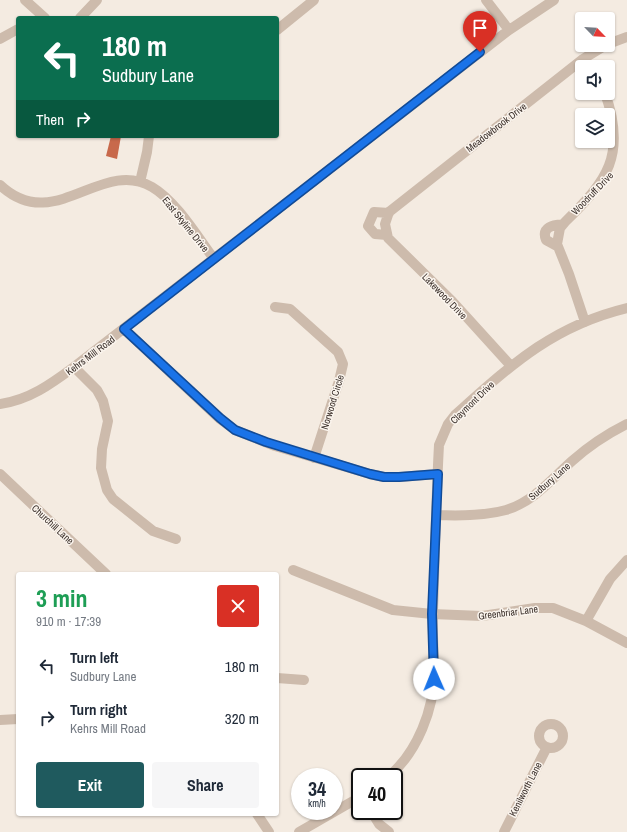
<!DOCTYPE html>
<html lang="en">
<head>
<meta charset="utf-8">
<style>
  :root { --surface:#fff; --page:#f6f6f7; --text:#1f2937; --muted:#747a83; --accent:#1f5a5e }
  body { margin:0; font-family:"Archivo Narrow",sans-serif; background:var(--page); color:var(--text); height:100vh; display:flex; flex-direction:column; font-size:15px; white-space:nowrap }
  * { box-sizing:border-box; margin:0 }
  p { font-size:13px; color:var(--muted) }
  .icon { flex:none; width:22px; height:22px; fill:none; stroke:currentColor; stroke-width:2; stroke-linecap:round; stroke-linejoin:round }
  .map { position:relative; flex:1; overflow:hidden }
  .drawer { position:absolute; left:16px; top:572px; width:263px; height:244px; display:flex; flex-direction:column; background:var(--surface); border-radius:4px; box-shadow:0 1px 3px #0004 }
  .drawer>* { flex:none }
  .banner { position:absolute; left:16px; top:16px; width:263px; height:122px; border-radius:4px; box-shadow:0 1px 3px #0004; background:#0b6e4f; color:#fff; overflow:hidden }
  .needle { width:26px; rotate:115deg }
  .fabs { position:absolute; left:575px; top:12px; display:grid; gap:8px }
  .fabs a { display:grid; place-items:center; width:40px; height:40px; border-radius:4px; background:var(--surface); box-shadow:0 1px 3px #0004; font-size:20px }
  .speed { position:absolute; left:291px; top:768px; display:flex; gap:8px; font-size:20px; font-weight:700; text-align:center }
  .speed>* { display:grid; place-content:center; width:52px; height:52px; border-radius:50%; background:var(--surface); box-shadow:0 1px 3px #0004; line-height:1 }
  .speed small { font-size:10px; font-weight:400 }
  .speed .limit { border:2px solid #111; border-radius:6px; background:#fff; color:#111 }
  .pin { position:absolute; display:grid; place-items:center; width:34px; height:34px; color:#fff; margin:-41px -17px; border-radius:50% 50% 50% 0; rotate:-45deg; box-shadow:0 0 4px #0007 }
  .pin .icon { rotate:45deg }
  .me { position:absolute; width:44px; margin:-22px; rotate:359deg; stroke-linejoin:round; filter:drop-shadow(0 0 3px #0008) }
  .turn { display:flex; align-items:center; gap:14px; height:84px; padding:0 20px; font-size:18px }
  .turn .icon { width:52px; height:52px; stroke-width:2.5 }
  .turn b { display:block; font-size:28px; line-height:34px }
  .then { display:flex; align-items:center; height:38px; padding:0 20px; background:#0003; gap:8px; font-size:15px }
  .round { display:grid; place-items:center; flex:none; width:42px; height:42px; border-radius:4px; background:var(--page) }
  .headline { display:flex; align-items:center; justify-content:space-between; height:68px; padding:0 20px }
  h1 { font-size:24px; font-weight:800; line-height:30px; color:#1e9e55 }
  .primary-button { display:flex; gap:8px; margin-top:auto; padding:8px 20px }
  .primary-button a { flex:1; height:46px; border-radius:4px; background:var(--accent); color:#fff; font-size:16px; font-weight:800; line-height:46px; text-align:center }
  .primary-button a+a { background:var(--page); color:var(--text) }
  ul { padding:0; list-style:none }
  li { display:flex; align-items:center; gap:12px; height:52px; padding:0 20px }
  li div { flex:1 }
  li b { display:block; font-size:15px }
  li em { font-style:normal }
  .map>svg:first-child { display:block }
</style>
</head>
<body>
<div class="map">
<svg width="627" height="832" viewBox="0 0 627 832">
  <rect width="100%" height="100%" fill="#f4ebe1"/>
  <path fill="#c8694b" d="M 111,136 L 121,136 L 117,159 L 106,156 Z"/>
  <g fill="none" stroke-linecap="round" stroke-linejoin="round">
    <path stroke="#cdbbac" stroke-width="10" d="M 25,0 L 45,18
      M 486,0 L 509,30
      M 80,18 L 97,0
      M 277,30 L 314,0
      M 0,39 L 18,29
      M 608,44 L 627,37
      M 140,182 L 147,152 L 149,136
      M 0,185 C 54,236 101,157 152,187 C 176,201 197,236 214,259
      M 387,235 L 375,234 L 368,226 L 374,212 L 389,213
      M 557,246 L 546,240 C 541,227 553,225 563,224
      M 275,307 L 290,309 L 338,352 L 343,364 L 339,381 L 314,458
      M 585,322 L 569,274 L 557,244 L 560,228 L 565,222 C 607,181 627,155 605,93
      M 124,329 L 220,419 L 235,430 L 275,446 L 370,474 L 384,477 L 399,477 L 437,474
      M 510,365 L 452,301 L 388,238 L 385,224 L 389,212 L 583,59 L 606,45
      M 74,367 L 97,390 L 103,401 L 108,421 L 102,449 L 101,468 L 107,490 L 113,499 L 153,531 L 176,539
      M 0,404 C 29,400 51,384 74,367 L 509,30 L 554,0
      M 0,474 L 106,574
      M 437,515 C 460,516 484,516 506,510 C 533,502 552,479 572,461 C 589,446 607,434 627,424
      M 293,570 L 393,610 L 432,614 L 482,616 L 535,608 L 553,608 L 586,621 L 627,643
      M 586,621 L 610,579 L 627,560
      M 277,678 L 304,680
      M 0,720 L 18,719
      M539 736a12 12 0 1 1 24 0a12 12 0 1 1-24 0Z
      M 388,777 C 417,753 435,708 434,671 C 434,651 432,630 433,610 C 435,555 436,500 439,445 L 448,424 L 455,415 C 510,366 552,326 627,308
      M 371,811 L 379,824 L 389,832
      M 257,814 L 269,832
      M 299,832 L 360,797
      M 504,832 L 547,747"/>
  </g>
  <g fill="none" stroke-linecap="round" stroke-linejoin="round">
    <g stroke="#114b97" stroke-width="10">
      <path id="route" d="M 434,679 L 432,614 L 438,474 L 399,477 L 384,477 L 370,474 L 266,442 L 235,430 L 220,418 L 124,329 L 480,52"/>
    </g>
    <use href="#route" stroke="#1a73e8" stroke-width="7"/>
  </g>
  <g text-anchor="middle" stroke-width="3" stroke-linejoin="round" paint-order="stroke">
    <g font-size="10" fill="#3b302b" stroke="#fbf5ee">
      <text transform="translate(496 127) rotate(-38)" y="4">Meadowbrook Drive</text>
      <text transform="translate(592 193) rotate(-46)" y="4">Woodruff Drive</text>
      <text transform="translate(186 224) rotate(51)" y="4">East Skyline Drive</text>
      <text transform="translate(445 296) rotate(46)" y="4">Lakewood Drive</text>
      <text transform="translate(90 355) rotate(-37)" y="4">Kehrs Mill Road</text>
      <text transform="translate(332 402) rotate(-73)" y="4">Norwood Circle</text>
      <text transform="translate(472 402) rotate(-44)" y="4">Claymont Drive</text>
      <text transform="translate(549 481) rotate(-41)" y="4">Sudbury Lane</text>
      <text transform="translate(53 524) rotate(43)" y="4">Churchill Lane</text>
      <text transform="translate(508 612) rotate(-7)" y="4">Greenbriar Lane</text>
      <text transform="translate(525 789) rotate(-63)" y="4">Kenilworth Lane</text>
    </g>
  </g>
</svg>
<div class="fabs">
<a><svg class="needle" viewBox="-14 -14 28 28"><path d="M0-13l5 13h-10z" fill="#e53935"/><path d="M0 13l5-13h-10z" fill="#747a83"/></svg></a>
<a><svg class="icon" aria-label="sound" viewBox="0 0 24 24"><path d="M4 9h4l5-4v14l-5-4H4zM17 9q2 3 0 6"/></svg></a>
<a><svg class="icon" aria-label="layers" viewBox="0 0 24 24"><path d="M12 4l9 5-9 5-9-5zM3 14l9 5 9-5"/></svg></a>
</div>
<div class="speed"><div>34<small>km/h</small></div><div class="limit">40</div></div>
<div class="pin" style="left:480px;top:52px;background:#d93025"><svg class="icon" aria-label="arrive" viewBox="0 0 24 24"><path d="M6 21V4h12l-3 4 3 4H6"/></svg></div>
<svg class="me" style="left:434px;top:679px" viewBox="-20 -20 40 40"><circle r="19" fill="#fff"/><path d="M0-13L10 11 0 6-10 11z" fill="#1a73e8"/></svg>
<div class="banner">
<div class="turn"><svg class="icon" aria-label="left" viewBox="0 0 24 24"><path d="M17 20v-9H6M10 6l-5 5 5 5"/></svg><div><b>180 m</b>Sudbury Lane</div></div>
<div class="then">Then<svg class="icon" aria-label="right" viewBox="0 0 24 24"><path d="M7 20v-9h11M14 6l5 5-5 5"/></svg></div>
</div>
<section class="drawer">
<div class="headline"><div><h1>3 min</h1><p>910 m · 17:39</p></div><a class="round" style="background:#d93025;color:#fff"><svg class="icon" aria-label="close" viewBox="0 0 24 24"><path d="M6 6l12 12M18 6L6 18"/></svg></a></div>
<ul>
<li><svg class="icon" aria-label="left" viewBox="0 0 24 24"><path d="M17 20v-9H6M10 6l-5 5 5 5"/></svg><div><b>Turn left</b><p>Sudbury Lane</p></div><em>180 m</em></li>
<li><svg class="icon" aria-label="right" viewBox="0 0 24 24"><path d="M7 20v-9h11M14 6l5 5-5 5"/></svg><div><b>Turn right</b><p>Kehrs Mill Road</p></div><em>320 m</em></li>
</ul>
<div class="primary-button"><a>Exit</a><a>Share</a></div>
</section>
</div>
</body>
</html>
